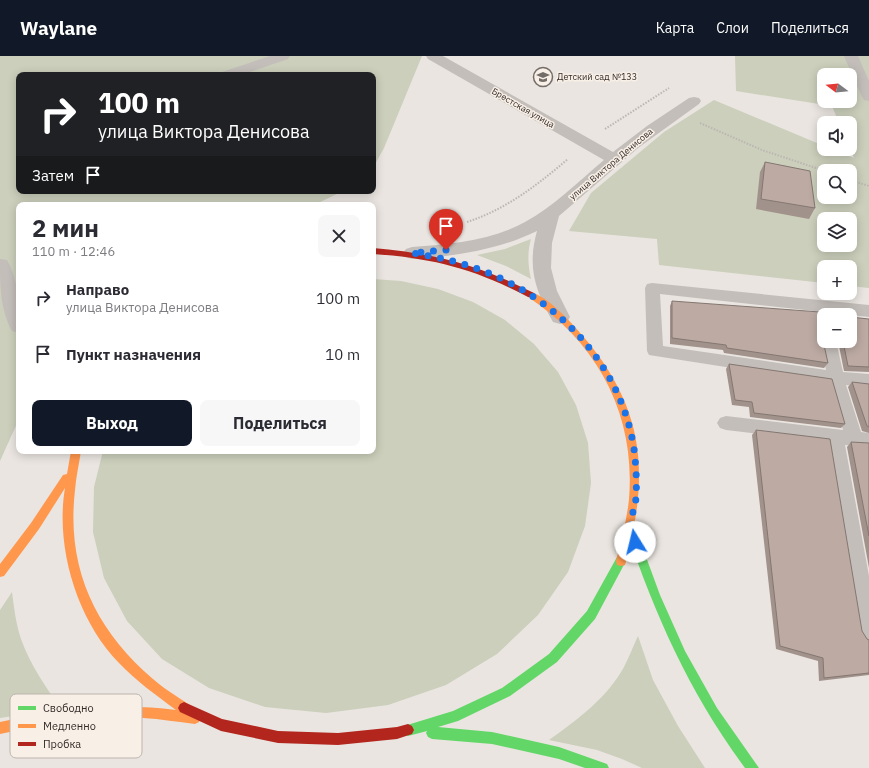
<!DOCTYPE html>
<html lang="ru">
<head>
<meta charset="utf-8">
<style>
  :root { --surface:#fff; --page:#f7f7f7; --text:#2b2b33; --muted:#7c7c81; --accent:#111827 }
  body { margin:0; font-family:"IBM Plex Sans",sans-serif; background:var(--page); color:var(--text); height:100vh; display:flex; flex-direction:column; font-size:15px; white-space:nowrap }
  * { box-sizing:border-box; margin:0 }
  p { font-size:13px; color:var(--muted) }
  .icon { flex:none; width:22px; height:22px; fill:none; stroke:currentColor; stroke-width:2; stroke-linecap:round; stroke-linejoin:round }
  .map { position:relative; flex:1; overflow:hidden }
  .sheet { position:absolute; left:16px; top:146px; width:360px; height:252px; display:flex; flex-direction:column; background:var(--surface); border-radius:8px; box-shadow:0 2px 10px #0003 }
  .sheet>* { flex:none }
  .guide { position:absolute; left:16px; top:16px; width:360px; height:122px; border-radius:8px; box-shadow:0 2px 10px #0003; background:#202124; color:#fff; overflow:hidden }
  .needle { width:26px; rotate:286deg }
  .fabs { position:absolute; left:817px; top:12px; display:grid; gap:8px }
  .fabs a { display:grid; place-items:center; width:40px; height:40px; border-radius:8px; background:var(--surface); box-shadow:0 2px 10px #0003; font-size:20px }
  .pin { position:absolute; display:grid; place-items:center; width:34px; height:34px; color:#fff; margin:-41px -17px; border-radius:50% 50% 50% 0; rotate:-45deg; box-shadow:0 0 4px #0007 }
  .pin .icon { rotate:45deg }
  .me { position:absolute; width:44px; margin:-22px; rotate:351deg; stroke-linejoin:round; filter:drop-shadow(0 0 3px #0008) }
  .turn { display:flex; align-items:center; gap:14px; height:84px; padding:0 16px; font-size:18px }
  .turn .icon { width:52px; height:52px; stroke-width:2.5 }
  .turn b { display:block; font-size:28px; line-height:34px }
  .then { display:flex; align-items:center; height:38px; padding:0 16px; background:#0003; gap:8px; font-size:15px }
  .round { display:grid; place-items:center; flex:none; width:42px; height:42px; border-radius:8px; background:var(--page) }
  .overview { display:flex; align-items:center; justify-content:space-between; height:68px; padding:0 16px }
  h1 { font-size:24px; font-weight:800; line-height:30px }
  .primary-button { display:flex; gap:8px; margin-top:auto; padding:8px 16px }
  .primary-button a { flex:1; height:46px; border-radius:8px; background:var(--accent); color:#fff; font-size:16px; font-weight:800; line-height:46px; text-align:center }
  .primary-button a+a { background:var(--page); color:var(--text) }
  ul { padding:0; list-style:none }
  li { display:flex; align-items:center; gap:12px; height:56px; padding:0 16px }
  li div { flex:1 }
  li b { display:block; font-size:15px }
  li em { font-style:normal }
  header { display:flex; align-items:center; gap:24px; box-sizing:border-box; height:56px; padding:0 20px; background:var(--accent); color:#fff }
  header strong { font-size:19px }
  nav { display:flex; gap:22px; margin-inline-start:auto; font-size:14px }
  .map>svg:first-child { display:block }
</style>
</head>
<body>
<header>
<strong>Waylane</strong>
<nav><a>Карта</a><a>Слои</a><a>Поделиться</a></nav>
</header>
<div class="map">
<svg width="869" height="712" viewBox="0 0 869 712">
  <rect width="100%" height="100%" fill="#eae5e0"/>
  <path fill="#cbcfbb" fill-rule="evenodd" d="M 0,0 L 422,0 L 384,92 L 373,112 L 373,19 L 19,19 L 19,135 L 343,135 L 314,149 L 19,149 L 19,363 L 0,405 Z
    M 735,0 L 869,0 L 869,232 L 850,230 L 850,211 L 824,211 L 824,227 L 659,209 L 657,183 L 569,175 L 591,137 L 664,76 L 714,44 L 824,90 L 824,93 L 831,93 L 854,102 L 850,93 L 850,67 L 839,67 L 832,50 L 736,35 ZM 824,19 L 850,19 L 850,45 L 824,45 ZM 824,115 L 850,115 L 850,141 L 824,141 ZM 824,163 L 850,163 L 850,189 L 824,189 Z
    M 531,183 C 527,197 528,209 531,223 L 506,210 L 477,199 L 505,193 Z
    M 373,223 L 401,225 L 438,233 L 473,246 L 505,264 L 534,288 L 558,316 L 576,349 L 588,387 L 591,427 L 585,470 L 568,516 L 538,559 L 497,598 L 446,629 L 388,649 L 326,657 L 265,651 L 209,632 L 162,603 L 127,565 L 104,522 L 93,476 L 94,431 L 103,395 L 373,395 Z
    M 12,536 C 14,552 16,568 21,583 C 30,609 46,631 61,653 L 0,662 L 0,554 Z
    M 638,580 L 653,624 L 678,670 L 705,712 L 642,712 L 622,703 L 597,694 L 549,684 C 577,664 607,642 624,611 C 629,601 633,591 638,580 Z"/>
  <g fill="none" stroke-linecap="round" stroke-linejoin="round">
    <path stroke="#bcb6b2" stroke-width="2" stroke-dasharray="1.5 1.5" stroke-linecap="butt" d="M 700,67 L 762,94 L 825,115
      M 605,73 L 669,32
      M 850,124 L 869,130
      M 467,166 C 507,153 537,129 568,103"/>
    <path fill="#c3beb9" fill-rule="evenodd" d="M 652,227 L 869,249 L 869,261 L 660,238 L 663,290 L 826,314 L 820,285 L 824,280 L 824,285 L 836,285 L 843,316 L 869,318 L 869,332 L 846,329 L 861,376 L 869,377 L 869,391 L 845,389 L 869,520 L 869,589 L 862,585 L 858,578 L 827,386 L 726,374 L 720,372 L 717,367 L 720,362 L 726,360 L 843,374 L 829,327 L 649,299 L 647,295 L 645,232 L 647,228 Z"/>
    <path fill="#c3beb9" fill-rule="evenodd" d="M 270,0 L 290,0 L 288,3 L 241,19 L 220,19 L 222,16 Z
      M 426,0 L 443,0 L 613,96 L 647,70 L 689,42 L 694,41 L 699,42 L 701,45 L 699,48 L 638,92 L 559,160 L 552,187 L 551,212 L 557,235 L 570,261 L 567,266 L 560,268 L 553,266 C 535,234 527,211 537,175 C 498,194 455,200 412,203 L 406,201 L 403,197 L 406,193 L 412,191 C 450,188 491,185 525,166 C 554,150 578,126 604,104 L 428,3 Z
      M 844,0 L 858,0 L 869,25 L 869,45 L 864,44 L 862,41 Z
      M 0,203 L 7,204 C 20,227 19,252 19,277 L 12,275 C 0,253 0,228 0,203 Z"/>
    <path fill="#63d668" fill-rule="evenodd" d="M 631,469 L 635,471 L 660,539 L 685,595 L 717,652 L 759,712 L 745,712 C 689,636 657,563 626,474 L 627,471 Z
      M 621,500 L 625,501 L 626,505 L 595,563 L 557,606 L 510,640 L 458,665 L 438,671 L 492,676 L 559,691 L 607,708 L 609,712 L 585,712 L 559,703 L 492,688 L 432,683 L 428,681 L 426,677 L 427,675 L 408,680 L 404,678 L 402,674 L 404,670 L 453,655 L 502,632 L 549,598 L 587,555 L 617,501 Z"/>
    <path fill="#ff974d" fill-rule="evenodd" d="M 531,236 C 548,241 570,265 582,279 C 644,351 650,415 626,505 L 625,509 L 621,510 L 617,509 L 616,505 C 621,484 627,464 629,443 C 636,359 598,287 528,241 L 527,239 L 528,237 Z
      M 71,395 L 81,395 C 79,408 76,421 75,434 C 66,512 95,573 153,623 C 164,633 177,640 188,648 L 190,652 L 189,655 L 199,658 L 201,662 L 199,666 L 195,668 C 178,666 161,663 143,662 C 95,660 47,668 0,678 L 0,666 C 58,654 116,646 176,654 C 156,639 136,625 119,607 C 77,564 55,491 65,432 L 39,473 L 4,520 L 0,521 L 0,508 L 31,467 L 63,419 L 67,418 Z"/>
    <path fill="#b3261e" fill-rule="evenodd" d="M 373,192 C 434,197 479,209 534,237 L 535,239 L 534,241 L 528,241 C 475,213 433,202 373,198 Z
      M 184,646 L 222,663 L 278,675 L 338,677 L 397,671 L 408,668 L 412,670 L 414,674 L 412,678 L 397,683 L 338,689 L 278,687 L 221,675 L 180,656 L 178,652 L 180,648 Z"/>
  </g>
  <path fill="#a2928c" d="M 765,106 L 815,152 L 809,163 L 756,153 L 760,116 Z
    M 672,245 L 824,259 L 824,279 L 822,280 L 828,307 L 824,312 L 724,297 L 723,294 L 670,288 L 670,250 Z
    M 869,263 L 869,316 L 844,315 L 838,285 L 850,285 Z
    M 729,308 L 845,368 L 841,372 L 750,361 L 749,351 L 732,349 L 726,313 Z
    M 852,326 L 869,328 L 869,377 L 862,375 L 848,331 Z
    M 756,374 L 862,575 L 867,583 L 869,584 L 869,619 L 819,625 L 818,605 L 776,593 L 752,379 Z
    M 851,386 L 869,388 L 869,512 L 847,391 Z"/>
  <path fill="#bcaaa3" stroke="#847772" d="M 765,106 L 810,115 L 815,152 L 761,143 Z
    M 672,245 L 820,256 L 820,259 L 824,259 L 824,278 L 822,280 L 828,307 L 727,292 L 726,289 L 672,282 Z
    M 850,261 L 869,263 L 869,311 L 848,310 L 843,285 L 850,285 Z
    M 729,308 L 832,323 L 845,368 L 754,357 L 752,346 L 735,344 Z
    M 852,326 L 869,328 L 869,371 L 867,370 Z
    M 756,374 L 830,383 L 862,575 L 867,583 L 869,584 L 869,617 L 824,622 L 823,602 L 780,590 Z
    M 851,386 L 869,387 L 869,480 Z"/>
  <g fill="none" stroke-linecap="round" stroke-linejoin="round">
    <path stroke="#1a73e8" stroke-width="7" stroke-dasharray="0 12.6" d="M 446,194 L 412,197 C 439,201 465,207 491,218 C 564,249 622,313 634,393 C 636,409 637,426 636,442 C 635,452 629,465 631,475 C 632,479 634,483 635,486"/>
  </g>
  <defs>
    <g id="school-ring" transform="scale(1)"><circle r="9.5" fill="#f8f0e7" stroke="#746c68" stroke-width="1.5"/><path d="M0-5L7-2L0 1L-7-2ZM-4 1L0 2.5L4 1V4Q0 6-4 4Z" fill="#746c68"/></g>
  </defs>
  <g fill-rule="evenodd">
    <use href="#school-ring" x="543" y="21"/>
  </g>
  <g text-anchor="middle" stroke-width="3" stroke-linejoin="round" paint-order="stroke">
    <g font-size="9" fill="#342b28" stroke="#f8f0e7" text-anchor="start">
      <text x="557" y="24">Детский сад №133</text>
    </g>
    <g font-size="9" fill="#342b28" stroke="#f8f0e7">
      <text transform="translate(523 52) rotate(30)" y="3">Брестская улица</text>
      <text transform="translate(611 108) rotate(-40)" y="3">улица Виктора Денисова</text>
    </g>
  </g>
  <rect x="10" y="638" width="132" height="64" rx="6" fill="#f8f0e7" stroke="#bdb5ae" stroke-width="1"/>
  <rect x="18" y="650" width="18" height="4" fill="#63d668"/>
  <rect x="18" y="668" width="18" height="4" fill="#ff974d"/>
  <rect x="18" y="686" width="18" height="4" fill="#b3261e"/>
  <g font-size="11" fill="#342b28">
    <text x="43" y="656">Свободно</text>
    <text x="43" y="674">Медленно</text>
    <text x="43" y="692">Пробка</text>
  </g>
</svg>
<div class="fabs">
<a><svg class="needle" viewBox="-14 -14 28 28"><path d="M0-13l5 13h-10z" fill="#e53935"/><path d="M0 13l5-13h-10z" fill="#7c7c81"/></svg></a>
<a><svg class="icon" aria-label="sound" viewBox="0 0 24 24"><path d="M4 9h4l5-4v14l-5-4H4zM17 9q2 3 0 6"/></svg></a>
<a><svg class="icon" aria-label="search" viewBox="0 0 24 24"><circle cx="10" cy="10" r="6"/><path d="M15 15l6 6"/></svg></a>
<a><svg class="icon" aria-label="layers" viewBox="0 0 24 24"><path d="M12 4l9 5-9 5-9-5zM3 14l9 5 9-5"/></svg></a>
<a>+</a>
<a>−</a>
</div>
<div class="pin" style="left:446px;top:194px;background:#d93025"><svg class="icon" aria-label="arrive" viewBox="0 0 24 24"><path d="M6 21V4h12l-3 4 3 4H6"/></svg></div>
<svg class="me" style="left:635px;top:486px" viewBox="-20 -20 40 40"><circle r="19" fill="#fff"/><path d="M0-13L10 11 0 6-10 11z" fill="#1a73e8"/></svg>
<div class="guide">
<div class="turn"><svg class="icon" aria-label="right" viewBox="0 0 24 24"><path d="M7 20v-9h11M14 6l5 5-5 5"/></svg><div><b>100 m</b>улица Виктора Денисова</div></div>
<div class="then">Затем<svg class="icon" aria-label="arrive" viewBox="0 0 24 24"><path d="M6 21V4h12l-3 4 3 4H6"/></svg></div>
</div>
<section class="sheet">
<div class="overview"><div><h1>2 мин</h1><p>110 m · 12:46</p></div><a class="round"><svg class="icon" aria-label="close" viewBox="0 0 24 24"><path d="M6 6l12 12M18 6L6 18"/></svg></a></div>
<ul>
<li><svg class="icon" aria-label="right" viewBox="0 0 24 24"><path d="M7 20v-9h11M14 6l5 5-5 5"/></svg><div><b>Направо</b><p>улица Виктора Денисова</p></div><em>100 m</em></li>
<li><svg class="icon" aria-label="arrive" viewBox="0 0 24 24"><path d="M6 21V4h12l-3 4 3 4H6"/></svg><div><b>Пункт назначения</b></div><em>10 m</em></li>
</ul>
<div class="primary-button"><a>Выход</a><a>Поделиться</a></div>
</section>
</div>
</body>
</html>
